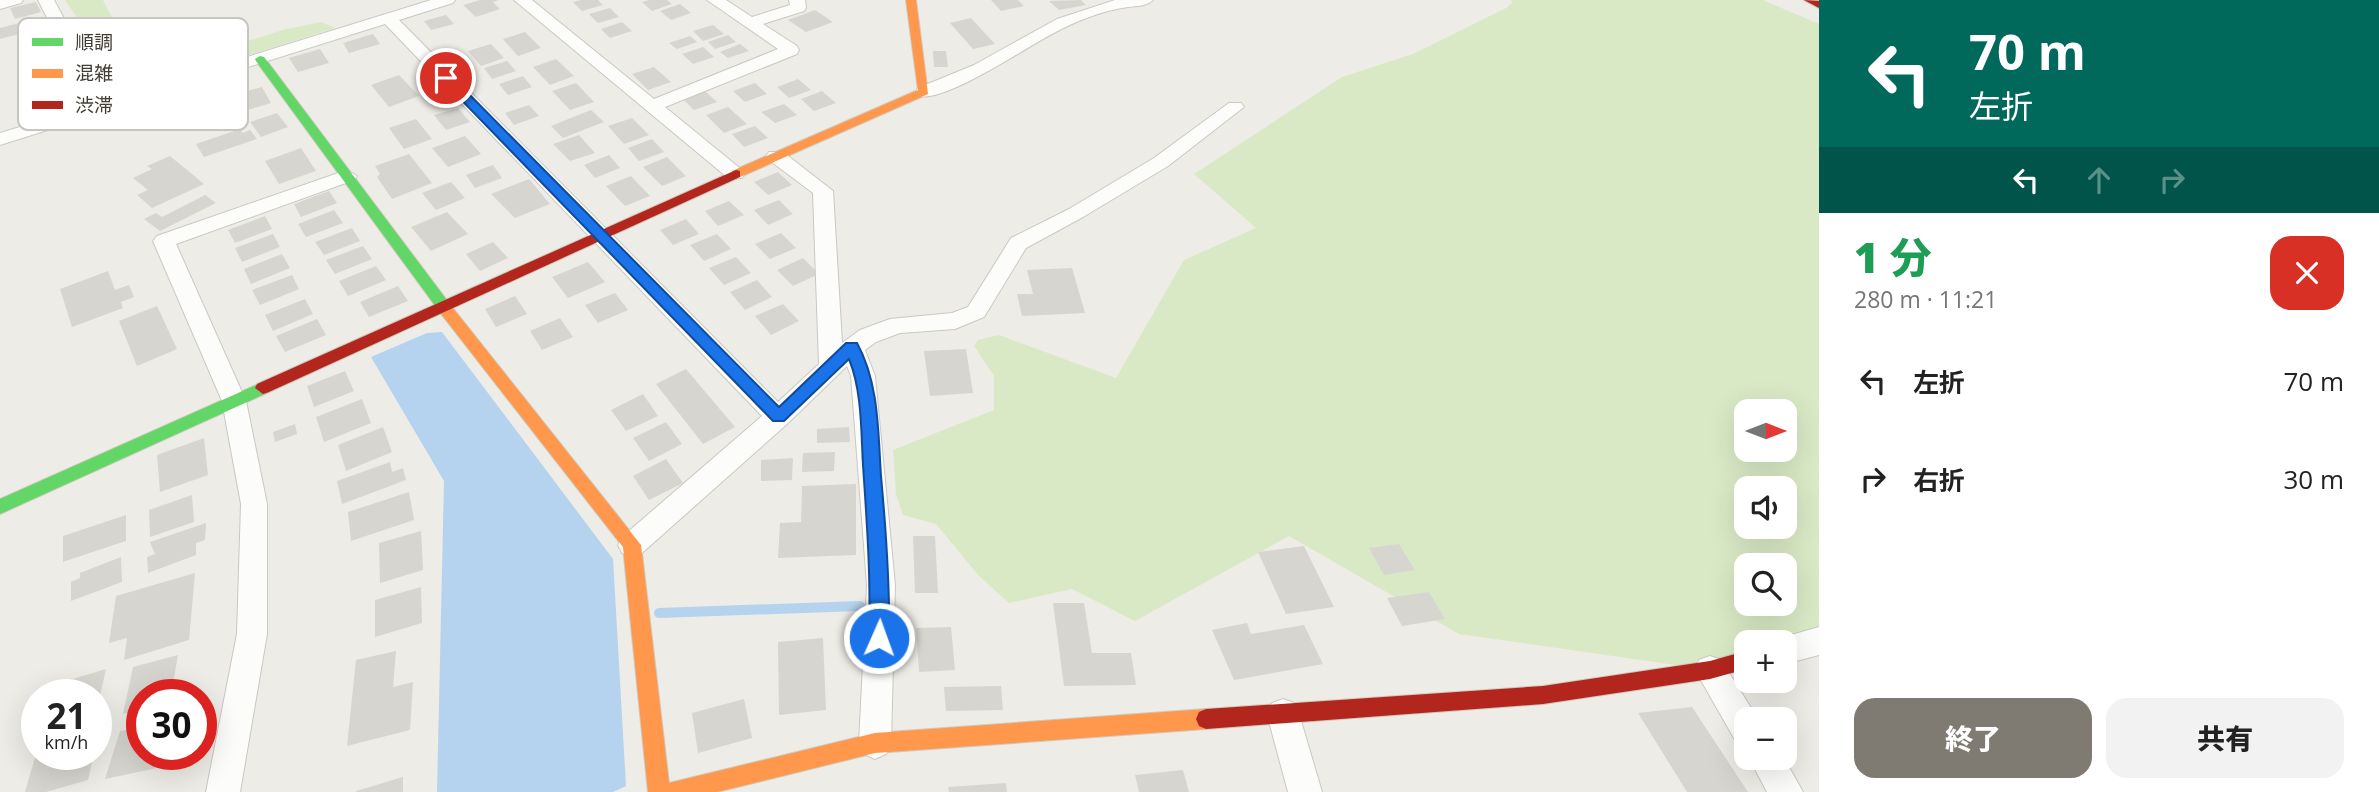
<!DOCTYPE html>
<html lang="ja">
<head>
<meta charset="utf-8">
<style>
  :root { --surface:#fff; --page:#f2f2f2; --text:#222; --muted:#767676; --accent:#7f7b72 }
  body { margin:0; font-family:"Open Sans","Noto Sans JP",sans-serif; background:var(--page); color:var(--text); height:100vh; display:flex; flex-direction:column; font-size:26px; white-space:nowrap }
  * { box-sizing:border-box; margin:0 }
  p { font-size:23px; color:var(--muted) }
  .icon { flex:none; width:38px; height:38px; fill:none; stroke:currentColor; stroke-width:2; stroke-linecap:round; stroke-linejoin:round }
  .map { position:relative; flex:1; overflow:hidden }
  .sheet { display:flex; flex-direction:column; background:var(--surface); width:560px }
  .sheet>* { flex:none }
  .top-card { background:#00695c; color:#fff; overflow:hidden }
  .needle { width:46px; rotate:90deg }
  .tools { position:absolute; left:1734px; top:399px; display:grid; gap:14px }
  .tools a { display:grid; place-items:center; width:63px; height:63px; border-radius:14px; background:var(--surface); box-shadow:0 7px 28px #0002; font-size:35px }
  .speed { position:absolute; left:21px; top:679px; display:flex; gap:14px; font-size:35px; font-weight:700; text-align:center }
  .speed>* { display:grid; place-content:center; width:91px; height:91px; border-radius:50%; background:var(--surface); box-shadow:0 7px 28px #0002; line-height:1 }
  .speed small { font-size:18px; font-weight:400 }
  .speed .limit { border:10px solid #d22; background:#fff; color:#111 }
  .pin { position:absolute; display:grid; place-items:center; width:60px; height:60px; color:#fff; margin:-30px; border:4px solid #fff; border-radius:50%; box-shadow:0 2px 7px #0007 }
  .me { position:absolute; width:77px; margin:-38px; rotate:2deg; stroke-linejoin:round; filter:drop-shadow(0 0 5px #0008) }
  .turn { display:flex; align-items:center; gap:24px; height:147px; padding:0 35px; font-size:32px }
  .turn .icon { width:91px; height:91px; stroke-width:2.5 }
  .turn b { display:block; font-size:49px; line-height:60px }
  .lanes { display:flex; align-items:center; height:66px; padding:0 35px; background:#0003; justify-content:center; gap:35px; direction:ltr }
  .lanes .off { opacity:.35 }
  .round { display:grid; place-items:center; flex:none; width:74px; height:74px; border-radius:21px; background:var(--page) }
  .summary { display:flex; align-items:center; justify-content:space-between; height:119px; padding:0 35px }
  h1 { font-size:42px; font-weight:800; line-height:52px; color:#1e9e55 }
  .cta { display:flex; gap:14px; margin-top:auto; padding:14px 35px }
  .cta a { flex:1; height:80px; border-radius:21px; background:var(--accent); color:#fff; font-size:28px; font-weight:800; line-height:80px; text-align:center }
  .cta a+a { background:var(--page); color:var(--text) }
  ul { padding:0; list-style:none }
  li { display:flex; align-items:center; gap:21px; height:98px; padding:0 35px }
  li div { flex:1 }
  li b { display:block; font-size:26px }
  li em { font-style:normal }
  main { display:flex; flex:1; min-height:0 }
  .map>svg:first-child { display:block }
</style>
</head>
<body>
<main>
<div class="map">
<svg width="1819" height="792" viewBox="0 0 1819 792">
  <rect width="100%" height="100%" fill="#eeece6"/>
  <path fill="#d9e9c5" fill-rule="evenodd" d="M 65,0 L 103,0 L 141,75 L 286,29 L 322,22 L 335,28 L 128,93 Z
    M 1510,0 L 1763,0 L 1819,24 L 1819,629 L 1783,642 L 1746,642 L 1746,656 L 1710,670 L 1459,634 L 1289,536 L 1135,621 L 1072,589 L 1009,603 L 978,575 L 936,524 L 903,515 L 896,495 L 893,450 L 994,410 L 994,376 L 974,346 L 978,340 L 999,335 L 1116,378 L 1184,260 L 1256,228 L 1194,174 L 1342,77 L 1413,54 L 1506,8 L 1513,2 ZM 1746,411 L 1785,411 L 1785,450 L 1746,450 ZM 1746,488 L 1785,488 L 1785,527 L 1746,527 ZM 1746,565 L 1785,565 L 1785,604 L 1746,604 Z"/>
  <path fill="#b5d3ee" d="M 442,332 L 613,559 L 626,786 L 613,792 L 437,792 L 444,481 L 371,357 L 427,333 Z"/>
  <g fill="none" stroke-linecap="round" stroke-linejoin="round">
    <path stroke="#b5d3ee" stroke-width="10" d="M 659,613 L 860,606"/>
  </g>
  <path fill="#d7d5cf" d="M 480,0 L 499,0 L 493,2 L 500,9 L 476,17 L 463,5 Z
    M 581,0 L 598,0 L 603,5 L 582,11 L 573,2 Z
    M 649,0 L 667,0 L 672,4 L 652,11 L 642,2 Z
    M 991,0 L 1018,0 L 1024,6 L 1001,11 Z
    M 1081,0 L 1086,5 L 1059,10 L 1049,1 Z
    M 36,2 L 41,12 L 15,19 L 10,8 Z
    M 680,4 L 691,13 L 671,20 L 660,11 Z
    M 610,8 L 619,17 L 598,23 L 589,14 Z
    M 815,10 L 833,22 L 806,32 L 788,20 Z
    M 446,15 L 454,24 L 431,30 L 424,21 Z
    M 971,18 L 995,44 L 973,49 L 950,23 Z
    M 23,22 L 27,32 L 0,39 L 0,28 Z
    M 622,22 L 632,31 L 610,38 L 601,29 Z
    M 713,25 L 724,34 L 703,41 L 693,31 Z
    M 525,32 L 541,48 L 518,56 L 503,39 Z
    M 373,34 L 380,44 L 349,53 L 343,43 Z
    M 728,35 L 736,42 L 715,49 L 708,42 Z
    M 690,36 L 697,42 L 677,49 L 669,43 Z
    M 491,44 L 504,58 L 481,66 L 468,51 Z
    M 740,44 L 749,51 L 728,58 L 720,52 Z
    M 703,47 L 714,57 L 693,64 L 682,54 Z
    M 320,49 L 329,63 L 298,72 L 289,58 Z
    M 933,51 L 946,51 L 948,67 L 934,67 Z
    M 556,59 L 574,76 L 550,85 L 533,67 Z
    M 507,61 L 516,71 L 492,79 L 484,68 Z
    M 654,67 L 671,82 L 648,90 L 632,74 Z
    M 399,75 L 419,96 L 389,107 L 371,85 Z
    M 523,76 L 532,87 L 508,95 L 499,84 Z
    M 798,79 L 811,90 L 789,98 L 777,87 Z
    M 576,83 L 594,102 L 570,110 L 552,91 Z
    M 755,83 L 767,94 L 745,102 L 733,91 Z
    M 262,87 L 271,103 L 244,111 L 236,94 Z
    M 705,91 L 717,102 L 694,110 L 683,99 Z
    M 822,91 L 836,103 L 814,111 L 801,99 Z
    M 784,104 L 797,115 L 775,123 L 761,112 Z
    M 529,105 L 539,116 L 514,125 L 505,113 Z
    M 728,107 L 747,124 L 724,133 L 706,115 Z
    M 458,108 L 470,122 L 446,130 L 434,115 Z
    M 591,110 L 604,122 L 563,138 L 551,126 Z
    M 277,113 L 288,127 L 261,137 L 250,122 Z
    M 632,118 L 649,135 L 624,144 L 608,126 Z
    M 416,119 L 432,139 L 404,149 L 389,128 Z
    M 755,126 L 768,138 L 744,147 L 732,134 Z
    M 240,129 L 243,133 L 250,130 L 257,139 L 204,157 L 196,144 Z
    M 579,135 L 595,153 L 570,161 L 553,144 Z
    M 465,136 L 481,154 L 448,167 L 432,148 Z
    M 652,139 L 664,152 L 639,161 L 628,148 Z
    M 301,148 L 316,171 L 279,184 L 265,161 Z
    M 409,154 L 432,183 L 392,199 L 377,177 L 380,174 L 375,166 Z
    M 609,155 L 620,168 L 595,178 L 584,165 Z
    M 170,156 L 204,184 L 152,208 L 137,195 L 148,190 L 133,178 L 152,169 L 147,166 Z
    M 667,157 L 686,176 L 662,186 L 643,167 Z
    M 493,165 L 502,178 L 475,188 L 466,175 Z
    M 778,172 L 792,185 L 768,195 L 754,182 Z
    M 631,176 L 650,196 L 625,206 L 606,186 Z
    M 529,179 L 550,204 L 515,218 L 491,194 Z
    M 451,182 L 465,198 L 436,210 L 422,193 Z
    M 329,191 L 337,203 L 301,217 L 294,204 Z
    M 205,195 L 216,203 L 160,231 L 144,219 L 156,213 L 162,217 Z
    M 779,200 L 793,214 L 768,225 L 754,210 Z
    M 729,201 L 744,215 L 718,226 L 705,211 Z
    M 334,210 L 343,223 L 306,237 L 298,224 Z
    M 447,212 L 468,234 L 431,251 L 411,227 Z
    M 265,216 L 272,229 L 235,243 L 228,230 Z
    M 686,219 L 699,234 L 673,245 L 660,230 Z
    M 352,228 L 360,241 L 324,255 L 315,242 Z
    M 781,233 L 796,248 L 770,259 L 755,244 Z
    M 273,234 L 280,247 L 242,262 L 235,248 Z
    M 717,234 L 731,249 L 704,261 L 690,245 Z
    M 493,242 L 508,258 L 480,271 L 466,254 Z
    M 363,246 L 372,259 L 335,274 L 326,260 Z
    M 282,254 L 290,268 L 251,284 L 244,269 Z
    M 736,257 L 751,273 L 724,285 L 709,268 Z
    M 803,258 L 819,274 L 793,286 L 777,270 Z
    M 588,262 L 605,282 L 568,298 L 552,277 Z
    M 376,266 L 386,280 L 348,296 L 339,281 Z
    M 1072,268 L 1085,313 L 1022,316 L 1017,294 L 1033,294 L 1027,270 Z
    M 108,271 L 115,290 L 129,285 L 134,297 L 121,302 L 123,308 L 72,327 L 60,289 Z
    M 292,275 L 299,289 L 260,305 L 252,290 Z
    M 757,280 L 772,297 L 745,310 L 730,292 Z
    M 398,286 L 408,301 L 369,317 L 360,302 Z
    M 615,293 L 628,310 L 598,323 L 585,305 Z
    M 515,296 L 527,314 L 496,327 L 485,309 Z
    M 305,299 L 313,314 L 273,331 L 265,315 Z
    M 783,304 L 799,321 L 771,335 L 755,316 Z
    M 157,306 L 177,349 L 137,366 L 119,321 Z
    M 560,318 L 573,337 L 542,350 L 530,331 Z
    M 317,319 L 326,335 L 285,352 L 276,336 Z
    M 966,349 L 973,393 L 930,396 L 924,351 Z
    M 686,369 L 735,427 L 703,444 L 656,384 Z
    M 345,371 L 354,391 L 314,407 L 307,386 Z
    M 643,394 L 658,416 L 626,431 L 611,410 Z
    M 362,399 L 371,423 L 324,442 L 316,417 Z
    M 666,422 L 682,444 L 649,461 L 633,438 Z
    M 295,424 L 297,434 L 275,442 L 273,432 Z
    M 383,427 L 392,452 L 346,471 L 338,445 Z
    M 849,427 L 850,442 L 817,443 L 817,429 Z
    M 204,438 L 208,475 L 160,492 L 157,455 Z
    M 835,452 L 834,471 L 802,472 L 803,453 Z
    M 793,458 L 792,480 L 761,481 L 761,460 Z
    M 666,459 L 683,483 L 649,500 L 633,476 Z
    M 390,462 L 392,472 L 403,468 L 406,480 L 342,504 L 337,481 Z
    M 856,484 L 856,555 L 778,558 L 780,523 L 801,522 L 802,486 Z
    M 409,492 L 414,520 L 351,541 L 348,512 Z
    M 192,495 L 194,522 L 150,537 L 149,510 Z
    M 126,515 L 126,541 L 63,562 L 63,536 Z
    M 206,523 L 205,540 L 196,543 L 196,555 L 148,573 L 147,557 L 155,554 L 150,542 Z
    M 421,531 L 423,570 L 380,583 L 379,543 Z
    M 913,536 L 935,536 L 938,593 L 915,593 Z
    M 1399,544 L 1415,570 L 1384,575 L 1369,548 Z
    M 1304,546 L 1334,607 L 1286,614 L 1258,552 Z
    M 121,557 L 122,582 L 71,601 L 71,582 L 80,578 L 80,573 Z
    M 195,573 L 189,640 L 124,660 L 127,638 L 109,643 L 116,596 Z
    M 421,587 L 422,623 L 375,637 L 375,600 Z
    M 1429,592 L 1445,619 L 1402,626 L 1387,598 Z
    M 1053,603 L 1084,603 L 1092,653 L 1131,653 L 1136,685 L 1064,686 Z
    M 1247,623 L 1251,634 L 1304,625 L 1323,664 L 1234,680 L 1212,630 Z
    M 951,627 L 955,670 L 919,672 L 916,628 Z
    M 823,638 L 826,710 L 779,715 L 778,642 Z
    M 396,651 L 393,687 L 413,682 L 410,730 L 347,746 L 356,660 Z
    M 178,655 L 171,695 L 142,695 L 142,709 L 123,714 L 133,667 Z
    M 106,669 L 97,709 L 96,695 L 64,695 L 66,681 Z
    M 1001,686 L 1003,710 L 946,711 L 944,687 Z
    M 744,699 L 752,738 L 698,753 L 692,713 Z
    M 1692,707 L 1748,792 L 1687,792 L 1638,713 Z
    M 142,727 L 142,754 L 161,754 L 157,768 L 105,779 L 120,731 Z
    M 36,754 L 94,754 L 88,780 L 46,792 L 25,792 Z
    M 1183,770 L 1189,792 L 1139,792 L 1135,775 Z
    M 403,777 L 403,792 L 356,792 L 356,791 Z
    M 1006,783 L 1007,792 L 949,792 L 948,787 Z"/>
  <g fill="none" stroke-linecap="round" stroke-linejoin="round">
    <g stroke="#cac8c2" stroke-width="2">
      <path id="street" d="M 0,0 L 23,0 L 21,3 L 0,9 Z
        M 38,0 L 54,0 L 108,100 L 431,0 L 455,0 L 453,3 L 399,20 L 778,402 L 819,364 L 813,193 L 769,160 L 766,156 L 769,152 L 783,152 L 833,191 L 842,343 L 860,330 L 890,319 L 952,313 L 968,307 L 1011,238 L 1069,209 L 1154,158 L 1229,103 L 1241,103 L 1244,107 L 1168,166 L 1083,217 L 1026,248 L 984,317 L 955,329 L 900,333 L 876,342 L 865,350 L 875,376 L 895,585 L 891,743 L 886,754 L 875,759 L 864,754 L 859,743 L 867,585 L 851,376 L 847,366 L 787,424 L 642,553 L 632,557 L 622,553 L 618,545 L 622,537 L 762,416 L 385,24 L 0,145 L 0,133 L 92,105 Z
        M 514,0 L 532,0 L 654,99 L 778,49 L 707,0 L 726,0 L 752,17 L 790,5 L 789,0 L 805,0 L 806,8 L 804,11 L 763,24 L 797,46 L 799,50 L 797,54 L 665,107 L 742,170 L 745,174 L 742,178 L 728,178 Z
        M 1115,0 L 1153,0 C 1147,6 1137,6 1128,7 C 1101,11 1076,21 1052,34 C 1025,48 945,103 918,96 L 915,92 L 918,88 L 974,65 L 1057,19 Z
        M 347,170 L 357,176 L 354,180 L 176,244 L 246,401 L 267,504 L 267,634 L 240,792 L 206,792 L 237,634 L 241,504 L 222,401 L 153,241 L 157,236 Z
        M 1819,627 L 1819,655 L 1785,664 L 1785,642 L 1773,642 L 1774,640 Z
        M 1710,656 L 1721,660 L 1758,719 L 1746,719 L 1746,744 L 1735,740 L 1695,670 L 1699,660 Z
        M 1283,699 L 1294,703 L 1299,714 L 1322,792 L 1288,792 L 1267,714 L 1272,703 Z
        M 1749,758 L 1784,758 L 1803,792 L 1767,792 Z"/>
    </g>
    <g stroke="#cecabd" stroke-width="2">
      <path id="fast" d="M 260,56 L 264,57 L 452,307 L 454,311 L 452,315 L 442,315 L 256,61 L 255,59 Z
        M 263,382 L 271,388 L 269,392 L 0,514 L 0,499 Z"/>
    </g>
    <g stroke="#cecabd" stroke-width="2">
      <path id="slow" d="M 906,0 L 916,0 L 928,94 L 740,177 L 732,177 L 732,171 L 918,90 Z
        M 447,306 L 452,307 L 641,545 L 669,783 L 875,733 L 1206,709 L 1213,712 L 1216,719 L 1213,726 L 1206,729 L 875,753 L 717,792 L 648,792 L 623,547 L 442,315 L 440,311 Z"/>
    </g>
    <g stroke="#cecabd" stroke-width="2">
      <path id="jam" d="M 1804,0 L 1819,1 L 1819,8 Z
        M 736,170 L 740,171 L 740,177 L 269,392 L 263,394 L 255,388 L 257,384 Z
        M 1746,651 L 1746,669 L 1710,679 L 1543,704 L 1206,729 L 1199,726 L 1196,719 L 1199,712 L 1206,709 L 1543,686 L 1710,661 Z"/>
    </g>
    <use href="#street" fill="#fcfcfb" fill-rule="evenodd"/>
    <use href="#fast" fill="#63d668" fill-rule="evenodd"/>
    <use href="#slow" fill="#ff974d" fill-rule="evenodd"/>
    <use href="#jam" fill="#b3261e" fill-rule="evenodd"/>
  </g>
  <path fill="#1a73e8" stroke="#114b97" stroke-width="2" d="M 446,74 L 450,75 L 779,407 L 846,343 L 857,343 C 879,383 878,431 881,476 C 886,530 890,583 889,638 L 886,644 L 879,647 L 872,644 L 869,638 C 871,580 867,523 863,465 C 861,430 862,391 849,359 L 784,421 L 773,421 L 442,80 L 441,78 Z"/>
  <rect x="18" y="18" width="230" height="112" rx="10" fill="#fff" stroke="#c7c5c2" stroke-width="2"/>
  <rect x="32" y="38" width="31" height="8" fill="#63d668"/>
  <rect x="32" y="69" width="31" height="9" fill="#ff974d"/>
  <rect x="32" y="101" width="31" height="8" fill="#b3261e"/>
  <g font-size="19" fill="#433e33">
    <text x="75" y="49">順調</text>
    <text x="75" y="80">混雑</text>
    <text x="75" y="112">渋滞</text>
  </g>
</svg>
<div class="tools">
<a><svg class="needle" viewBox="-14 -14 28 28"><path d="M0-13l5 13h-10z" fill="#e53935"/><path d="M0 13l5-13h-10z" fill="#767676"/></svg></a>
<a><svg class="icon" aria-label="sound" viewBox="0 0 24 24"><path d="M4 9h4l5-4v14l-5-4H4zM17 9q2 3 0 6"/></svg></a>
<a><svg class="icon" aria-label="search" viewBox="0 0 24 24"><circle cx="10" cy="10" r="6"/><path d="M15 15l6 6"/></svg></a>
<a>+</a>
<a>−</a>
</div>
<div class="speed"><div>21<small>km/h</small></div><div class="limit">30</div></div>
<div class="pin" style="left:446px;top:78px;background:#d93025"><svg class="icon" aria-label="arrive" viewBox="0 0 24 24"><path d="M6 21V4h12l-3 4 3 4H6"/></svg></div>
<svg class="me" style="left:879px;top:638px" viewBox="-20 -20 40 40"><circle r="17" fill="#1a73e8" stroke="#fff" stroke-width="3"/><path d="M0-11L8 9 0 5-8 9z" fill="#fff"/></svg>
</div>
<section class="sheet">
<div class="top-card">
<div class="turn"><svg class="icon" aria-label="left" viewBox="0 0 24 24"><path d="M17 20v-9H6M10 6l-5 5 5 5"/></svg><div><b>70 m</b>左折</div></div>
<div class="lanes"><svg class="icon" aria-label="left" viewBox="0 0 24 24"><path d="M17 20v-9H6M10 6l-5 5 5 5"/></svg><svg class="icon off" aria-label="ahead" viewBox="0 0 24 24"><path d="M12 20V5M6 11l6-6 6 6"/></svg><svg class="icon off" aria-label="right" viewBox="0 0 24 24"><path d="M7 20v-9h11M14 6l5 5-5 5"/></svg></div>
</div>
<div class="summary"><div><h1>1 分</h1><p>280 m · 11:21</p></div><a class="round" style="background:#d93025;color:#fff"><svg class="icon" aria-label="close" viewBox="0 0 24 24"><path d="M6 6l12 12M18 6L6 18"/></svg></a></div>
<ul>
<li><svg class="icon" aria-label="left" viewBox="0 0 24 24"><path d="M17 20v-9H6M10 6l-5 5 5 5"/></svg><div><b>左折</b></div><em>70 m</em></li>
<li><svg class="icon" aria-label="right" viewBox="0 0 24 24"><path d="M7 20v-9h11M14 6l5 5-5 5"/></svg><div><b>右折</b></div><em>30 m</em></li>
</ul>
<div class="cta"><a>終了</a><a>共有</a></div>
</section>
</main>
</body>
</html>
